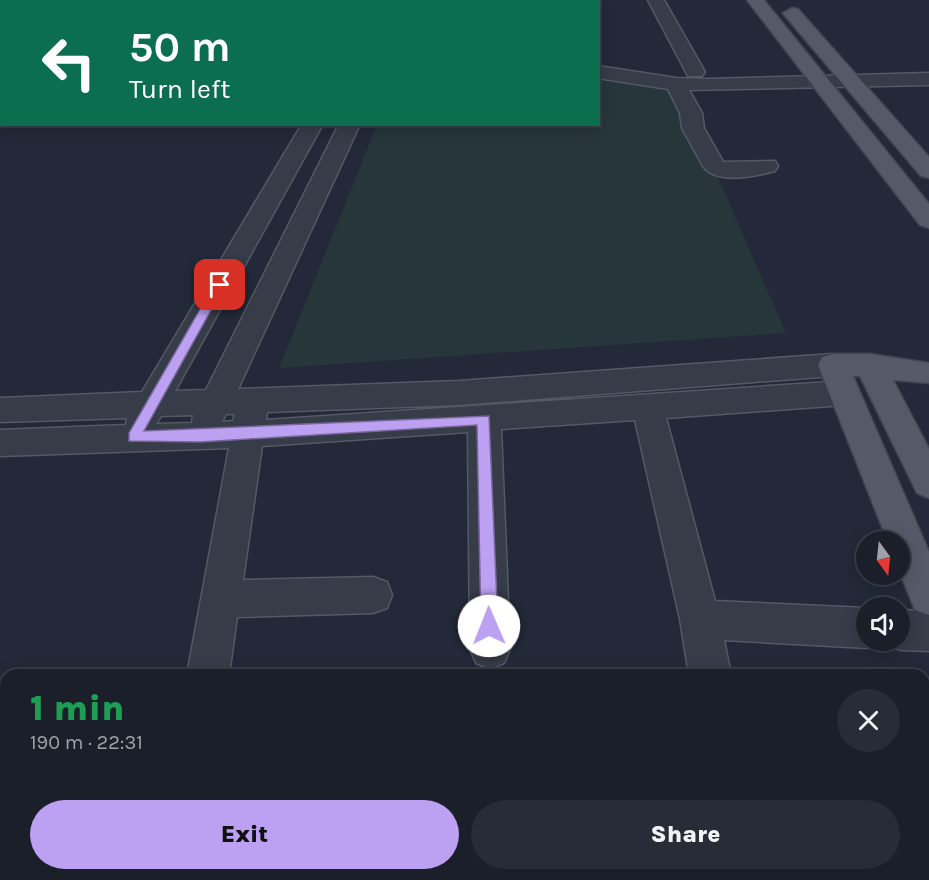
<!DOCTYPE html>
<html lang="en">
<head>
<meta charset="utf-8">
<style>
  :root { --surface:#1a1f2a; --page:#272c36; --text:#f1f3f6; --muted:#9fa2a8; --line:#383d47; --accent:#bca0f2 }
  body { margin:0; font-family:Karla,sans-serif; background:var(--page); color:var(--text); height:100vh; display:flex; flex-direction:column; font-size:22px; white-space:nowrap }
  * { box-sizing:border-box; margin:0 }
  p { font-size:20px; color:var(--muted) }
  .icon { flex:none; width:33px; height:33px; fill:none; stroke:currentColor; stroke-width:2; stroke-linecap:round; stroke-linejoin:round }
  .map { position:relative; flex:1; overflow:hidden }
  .panel { position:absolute; left:0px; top:669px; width:930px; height:212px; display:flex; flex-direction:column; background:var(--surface); border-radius:18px 18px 0 0; box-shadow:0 3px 15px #0003,0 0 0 2px var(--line) }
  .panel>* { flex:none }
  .hud { position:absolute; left:0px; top:0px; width:600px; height:126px; box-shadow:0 3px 15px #0003,0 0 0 2px var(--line); background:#0b6e4f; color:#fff; overflow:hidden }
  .needle { width:39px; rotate:165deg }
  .tools { position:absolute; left:856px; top:531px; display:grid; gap:12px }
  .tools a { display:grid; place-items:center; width:54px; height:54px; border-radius:50%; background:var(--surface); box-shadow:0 3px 15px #0003,0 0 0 2px var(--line); font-size:30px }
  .pin { position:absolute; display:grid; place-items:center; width:51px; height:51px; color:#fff; margin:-26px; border-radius:12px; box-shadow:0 3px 9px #0006 }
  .me { position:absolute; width:66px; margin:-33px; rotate:359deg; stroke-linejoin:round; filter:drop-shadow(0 0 4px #0008) }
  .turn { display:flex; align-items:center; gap:21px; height:126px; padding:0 30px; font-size:27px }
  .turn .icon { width:78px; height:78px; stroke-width:2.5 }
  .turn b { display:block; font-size:42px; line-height:51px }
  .round { display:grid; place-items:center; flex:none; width:63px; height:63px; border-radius:32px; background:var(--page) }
  .head { display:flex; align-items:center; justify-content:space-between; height:102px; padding:0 30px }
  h1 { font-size:36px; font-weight:800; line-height:45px; color:#1e9e55 }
  .button { display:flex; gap:12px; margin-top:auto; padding:12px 30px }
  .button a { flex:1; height:69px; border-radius:36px; background:var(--accent); color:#111; font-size:24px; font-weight:800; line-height:69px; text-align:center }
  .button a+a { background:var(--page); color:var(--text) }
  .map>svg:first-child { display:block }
</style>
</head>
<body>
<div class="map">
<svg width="929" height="880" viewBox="0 0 929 880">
  <rect width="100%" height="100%" fill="#232938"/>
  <path fill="#26363a" d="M 599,75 L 632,78 L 681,93 L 786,333 L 279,368 L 377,125 L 598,124 Z"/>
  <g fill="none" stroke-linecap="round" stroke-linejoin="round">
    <g stroke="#545966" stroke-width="3">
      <path id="minor" d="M 41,0 L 69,0 L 70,2 L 42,2 Z
        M 115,0 L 142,0 L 143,2 L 116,2 Z
        M 172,0 L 189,0 L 171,2 Z
        M 361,0 L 377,0 L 360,2 Z
        M 406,0 L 422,0 L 422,2 L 406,2 Z
        M 546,0 L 562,0 L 562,2 L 546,2 Z
        M 648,0 L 664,0 L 705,72 L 702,76 L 688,76 Z
        M 598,66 L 676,78 L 708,79 L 929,73 L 929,85 L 689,90 L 702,113 L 704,128 L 723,162 L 775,161 L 778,166 L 775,171 C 756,176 715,185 703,166 L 682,128 L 680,113 L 668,89 L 598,78 Z
        M 0,110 L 2,110 L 0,123 Z
        M 302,124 L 323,124 L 175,391 L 206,390 L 339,124 L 360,124 L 238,389 L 459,381 L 833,354 L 844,357 L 848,365 L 844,373 L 833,376 L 459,405 L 267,412 L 266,420 L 844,381 L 855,385 L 860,393 L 855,401 L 844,405 L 666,418 L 715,601 L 867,608 L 867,640 L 881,642 L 867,648 L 724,640 L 731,675 L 689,675 L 680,619 L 635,420 L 501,429 L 510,649 L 504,663 L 490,669 L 476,663 L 470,649 L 468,432 L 262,446 L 243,580 L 373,577 L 387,582 L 392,595 L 387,608 L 373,613 L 237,617 L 229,675 L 187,675 L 229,448 L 0,456 L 0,430 L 126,425 L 127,418 L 0,422 L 0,398 L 142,392 ZM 226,414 L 235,414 L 233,421 L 222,422 ZM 193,415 L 192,423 L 156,424 L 161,416 Z
        M 900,610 L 929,611 L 929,651 L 900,650 L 886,644 L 884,640 L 900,640 Z
        M 152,874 L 201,874 L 201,880 L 151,880 Z
        M 411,874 L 655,874 L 658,880 L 413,880 Z
        M 722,874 L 771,874 L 772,880 L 722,880 Z"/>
    </g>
    <g stroke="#404551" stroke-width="3">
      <path id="major" d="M 747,0 L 764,0 L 929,204 L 929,228 L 920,225 Z
        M 792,8 L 798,9 L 929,157 L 929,178 L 921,176 L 786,17 L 783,13 Z
        M 833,354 L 870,354 L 929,363 L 929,383 L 893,380 L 929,449 L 929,498 L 917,493 L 860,376 L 853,376 L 929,552 L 929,615 L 915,610 L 900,573 L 900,542 L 888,542 L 818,365 L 822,357 Z"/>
    </g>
    <use href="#minor" fill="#363c48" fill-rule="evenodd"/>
    <use href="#major" fill="#545a68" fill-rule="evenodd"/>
  </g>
  <path fill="#bca0f2" stroke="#7a689d" stroke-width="1.5" d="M 220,281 L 225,285 L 144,431 L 489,416 L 498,626 L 495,632 L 489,634 L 483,632 L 481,626 L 477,425 L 200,442 L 129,441 L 129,433 L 214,285 Z"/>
</svg>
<div class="tools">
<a><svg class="needle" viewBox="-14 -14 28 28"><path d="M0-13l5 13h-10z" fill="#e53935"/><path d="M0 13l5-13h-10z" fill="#9fa2a8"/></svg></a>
<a><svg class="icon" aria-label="sound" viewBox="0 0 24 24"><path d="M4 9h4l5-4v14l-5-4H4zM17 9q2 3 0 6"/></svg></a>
</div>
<div class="pin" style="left:220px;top:285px;background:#d93025"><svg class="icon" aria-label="arrive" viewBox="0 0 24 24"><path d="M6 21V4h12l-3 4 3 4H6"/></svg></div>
<svg class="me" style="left:489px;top:626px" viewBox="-20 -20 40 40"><circle r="19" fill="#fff"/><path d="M0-13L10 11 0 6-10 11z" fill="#bca0f2"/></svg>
<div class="hud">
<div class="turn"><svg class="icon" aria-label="left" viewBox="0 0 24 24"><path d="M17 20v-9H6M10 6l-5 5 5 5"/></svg><div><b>50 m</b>Turn left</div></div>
</div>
<section class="panel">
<div class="head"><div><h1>1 min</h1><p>190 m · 22:31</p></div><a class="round"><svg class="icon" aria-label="close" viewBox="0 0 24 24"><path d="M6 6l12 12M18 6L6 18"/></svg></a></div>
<div class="button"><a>Exit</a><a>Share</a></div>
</section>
</div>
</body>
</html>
